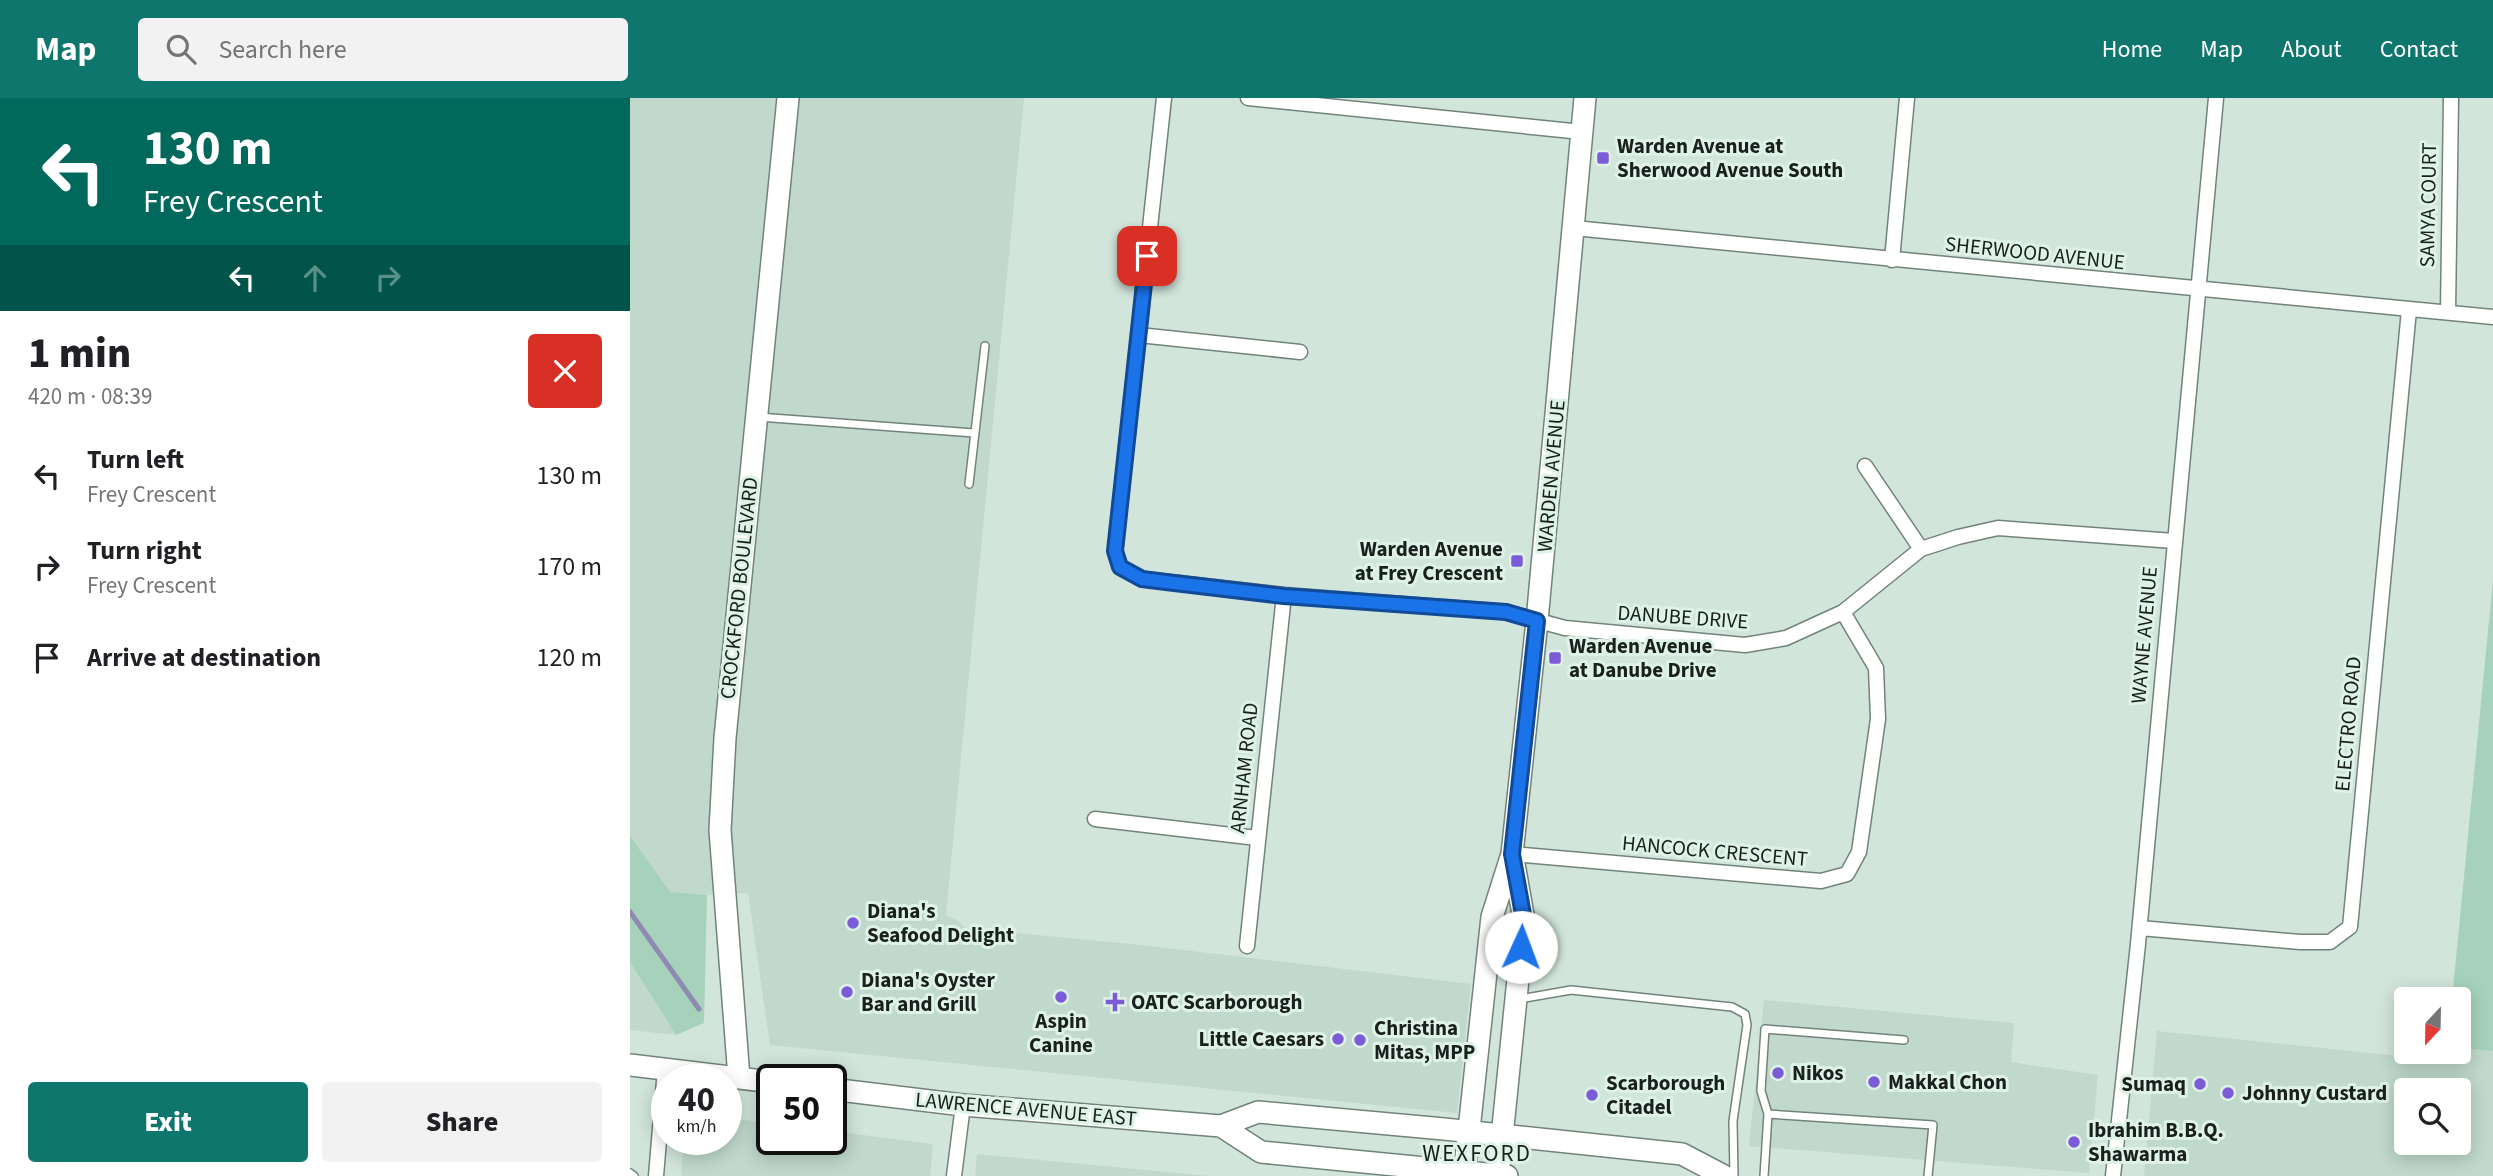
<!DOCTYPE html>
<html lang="en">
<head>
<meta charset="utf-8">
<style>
  :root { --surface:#fff; --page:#f2f2f2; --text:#202124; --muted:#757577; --accent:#0f766e }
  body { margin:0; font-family:"Source Sans 3",sans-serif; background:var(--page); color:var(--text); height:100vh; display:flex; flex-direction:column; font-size:26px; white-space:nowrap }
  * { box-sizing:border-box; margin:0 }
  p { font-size:23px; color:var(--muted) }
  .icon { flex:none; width:38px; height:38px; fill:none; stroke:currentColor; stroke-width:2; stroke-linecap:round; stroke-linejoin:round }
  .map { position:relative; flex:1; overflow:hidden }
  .details { display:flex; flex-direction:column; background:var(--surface); width:630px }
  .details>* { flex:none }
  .top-card { background:#00695c; color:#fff; overflow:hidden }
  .needle { width:46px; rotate:202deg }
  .buttons { position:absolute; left:1764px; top:889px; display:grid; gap:14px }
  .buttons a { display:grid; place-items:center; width:77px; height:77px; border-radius:7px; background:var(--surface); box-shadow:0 4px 18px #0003; font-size:35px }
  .speed { position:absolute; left:21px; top:966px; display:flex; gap:14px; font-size:35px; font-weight:700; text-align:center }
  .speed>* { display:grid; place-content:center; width:91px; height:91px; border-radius:50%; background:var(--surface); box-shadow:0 4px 18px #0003; line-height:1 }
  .speed small { font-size:18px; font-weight:400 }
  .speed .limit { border:4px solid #111; border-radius:10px; background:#fff; color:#111 }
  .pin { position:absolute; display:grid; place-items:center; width:60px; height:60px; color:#fff; margin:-30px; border-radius:14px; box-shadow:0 4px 10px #0006 }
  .me { position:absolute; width:77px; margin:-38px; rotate:2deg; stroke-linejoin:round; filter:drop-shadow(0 0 5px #0008) }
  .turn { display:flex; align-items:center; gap:24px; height:147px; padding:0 28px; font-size:32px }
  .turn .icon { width:91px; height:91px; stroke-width:2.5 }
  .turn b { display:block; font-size:49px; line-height:60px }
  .lanes { display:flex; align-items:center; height:66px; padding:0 28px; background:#0003; justify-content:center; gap:35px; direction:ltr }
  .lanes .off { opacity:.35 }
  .round { display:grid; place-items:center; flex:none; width:74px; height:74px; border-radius:7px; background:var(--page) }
  .headline { display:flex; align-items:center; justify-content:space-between; height:119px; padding:0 28px }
  h1 { font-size:42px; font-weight:800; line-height:52px }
  .cta { display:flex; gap:14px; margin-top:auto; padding:14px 28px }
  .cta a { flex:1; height:80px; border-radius:7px; background:var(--accent); color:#fff; font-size:28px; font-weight:800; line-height:80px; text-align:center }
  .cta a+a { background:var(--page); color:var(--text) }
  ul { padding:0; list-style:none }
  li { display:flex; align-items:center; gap:21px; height:91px; padding:0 28px }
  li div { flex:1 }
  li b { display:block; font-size:26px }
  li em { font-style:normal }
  header { display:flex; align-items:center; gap:42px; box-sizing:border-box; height:98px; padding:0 35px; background:var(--accent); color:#fff }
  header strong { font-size:33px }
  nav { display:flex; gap:38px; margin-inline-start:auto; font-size:24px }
  .search { width:490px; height:63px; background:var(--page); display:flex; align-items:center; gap:18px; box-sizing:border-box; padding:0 24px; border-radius:7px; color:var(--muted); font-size:26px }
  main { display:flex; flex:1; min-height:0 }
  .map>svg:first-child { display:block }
</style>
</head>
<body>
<header>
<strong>Map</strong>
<div class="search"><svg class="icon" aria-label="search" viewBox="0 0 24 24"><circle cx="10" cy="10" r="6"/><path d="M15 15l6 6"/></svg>Search here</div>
<nav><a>Home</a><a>Map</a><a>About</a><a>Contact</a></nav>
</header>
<main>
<section class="details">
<div class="top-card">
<div class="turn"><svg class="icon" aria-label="left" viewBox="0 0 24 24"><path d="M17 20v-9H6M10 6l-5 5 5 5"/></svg><div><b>130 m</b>Frey Crescent</div></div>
<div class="lanes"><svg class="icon" aria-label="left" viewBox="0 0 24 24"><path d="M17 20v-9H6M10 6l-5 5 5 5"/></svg><svg class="icon off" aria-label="ahead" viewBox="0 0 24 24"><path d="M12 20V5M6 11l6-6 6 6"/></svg><svg class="icon off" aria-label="right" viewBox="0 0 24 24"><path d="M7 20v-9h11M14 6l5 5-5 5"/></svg></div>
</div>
<div class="headline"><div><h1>1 min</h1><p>420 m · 08:39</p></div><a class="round" style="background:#d93025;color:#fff"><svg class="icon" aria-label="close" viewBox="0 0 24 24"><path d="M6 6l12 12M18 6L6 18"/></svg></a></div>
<ul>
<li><svg class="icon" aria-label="left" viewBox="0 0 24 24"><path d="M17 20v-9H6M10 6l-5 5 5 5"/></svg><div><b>Turn left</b><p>Frey Crescent</p></div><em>130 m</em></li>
<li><svg class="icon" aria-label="right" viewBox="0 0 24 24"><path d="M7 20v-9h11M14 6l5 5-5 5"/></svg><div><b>Turn right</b><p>Frey Crescent</p></div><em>170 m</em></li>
<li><svg class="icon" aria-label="arrive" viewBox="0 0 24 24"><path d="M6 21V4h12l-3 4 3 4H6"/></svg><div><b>Arrive at destination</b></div><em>120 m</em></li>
</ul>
<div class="cta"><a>Exit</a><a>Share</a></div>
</section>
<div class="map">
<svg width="1863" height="1078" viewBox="0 0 1863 1078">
  <rect width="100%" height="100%" fill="#d2e5db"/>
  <path fill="#c0d9cc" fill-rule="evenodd" d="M 0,0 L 394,0 L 316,817 L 328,823 L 335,830 L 511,847 L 841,886 L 827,1015 L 140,947 L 118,795 L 77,797 L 40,795 L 0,738 Z
    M 0,864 L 46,937 L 0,932 Z
    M 1134,902 L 1384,925 L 1381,964 L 1468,977 L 1459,1075 L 1119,1048 Z
    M 1527,933 L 1817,963 L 1818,954 L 1829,954 L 1829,950 L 1863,953 L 1863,1078 L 1514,1078 ZM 1776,992 L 1829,992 L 1829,1045 L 1776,1045 Z
    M 96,1020 L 142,1025 L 142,1041 L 201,1041 L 201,1033 L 303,1046 L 300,1078 L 51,1078 L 54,1041 L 96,1041 Z
    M 347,1056 L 579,1078 L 345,1078 Z"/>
  <path fill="#a6d2bc" d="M 1863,482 L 1863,953 L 1829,950 L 1829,901 L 1822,901 Z
    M 0,738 L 40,794 L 77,797 L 74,925 L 46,937 L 0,864 Z"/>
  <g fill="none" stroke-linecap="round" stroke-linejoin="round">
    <path stroke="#8f8ab1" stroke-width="5" d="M 0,814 L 69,911"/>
    <g stroke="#72837a" stroke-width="10">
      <path id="lane" d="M 130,319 L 344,335
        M 339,386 L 355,248
        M 890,901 L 941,892 L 1102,909 L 1115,916 L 1117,927 L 1103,1023 L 1104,1078
        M 1138,1016 L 1131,993 L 1135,931 L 1274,942
        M 0,1075 L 4,1078
        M 1134,1078 L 1138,1016 L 1303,1027 L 1298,1078"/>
    </g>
    <g stroke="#72837a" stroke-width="17">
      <path id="street" d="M 534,0 L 485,453 L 490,469 L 512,481 L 654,497 L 876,514 L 935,530 L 1115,547 L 1156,540 L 1213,514 L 1291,451 L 1328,439 L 1368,430 L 1544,443
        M 618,0 L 952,34
        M 944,130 L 1863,219
        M 1262,162 L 1277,0
        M 1818,214 L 1821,0
        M 509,237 L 670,254
        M 1235,368 L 1291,451
        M 465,721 L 627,740
        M 882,756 L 1191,783 L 1217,776 L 1229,754 L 1248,621 L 1246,570 L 1213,514
        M 1510,830 L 1670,844 L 1700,844 L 1720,829 L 1779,212
        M 617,848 L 654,497
        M 26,1078 L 35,971
        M 324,1078 L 333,1007
        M 1483,1078 L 1508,846 L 1586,0"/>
    </g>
    <g stroke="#72837a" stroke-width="24">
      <path id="secondary" d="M 0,967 L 142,984
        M 109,980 L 90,732 L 95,640 L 158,0
        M 201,991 L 333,1007 L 591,1028 L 628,1014 L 814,1031 L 1052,1056 L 1094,1078
        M 591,1028 L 631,1054 L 877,1078
        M 834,1078 L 862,819 L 882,756 L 907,523 L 955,0
        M 868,1078 L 894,822 L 883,760"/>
    </g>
    <use href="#lane" stroke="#fff" stroke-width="7"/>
    <use href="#street" stroke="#fff" stroke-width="14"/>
    <use href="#secondary" stroke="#fff" stroke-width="21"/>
  </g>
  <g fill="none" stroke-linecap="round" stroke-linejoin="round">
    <g stroke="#114b97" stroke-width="18">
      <path id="route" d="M 517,158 L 485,453 L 490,469 L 512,481 L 536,484 L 654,498 L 876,514 L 907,523 L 882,756 L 894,822 L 891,849"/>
    </g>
    <use href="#route" stroke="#1a73e8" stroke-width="12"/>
  </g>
  <g fill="#7c5bd6" stroke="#dff2e8" stroke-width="2.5">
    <rect x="966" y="53" width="14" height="14" rx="3.5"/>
    <rect x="880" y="456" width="14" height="14" rx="3.5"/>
    <rect x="918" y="553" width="14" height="14" rx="3.5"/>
    <circle cx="223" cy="825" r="7"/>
    <circle cx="217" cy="894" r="7"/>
    <circle cx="431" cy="899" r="7"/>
    <path d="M481.5 893.5h7v7h7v7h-7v7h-7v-7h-7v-7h7z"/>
    <circle cx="708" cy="941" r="7"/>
    <circle cx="730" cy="942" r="7"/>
    <circle cx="1148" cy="975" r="7"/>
    <circle cx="1244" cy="984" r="7"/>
    <circle cx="1570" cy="986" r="7"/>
    <circle cx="1598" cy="995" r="7"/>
    <circle cx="962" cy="997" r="7"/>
    <circle cx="1444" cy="1044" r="7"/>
  </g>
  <g text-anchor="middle" stroke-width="6" stroke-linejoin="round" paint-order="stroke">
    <g font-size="21" font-weight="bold" fill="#19201d" stroke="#dff2e8" text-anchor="start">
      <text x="987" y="55">Warden Avenue at<tspan x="987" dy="24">Sherwood Avenue South</tspan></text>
      <text x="873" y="458" text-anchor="end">Warden Avenue<tspan x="873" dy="24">at Frey Crescent</tspan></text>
      <text x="939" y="555">Warden Avenue<tspan x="939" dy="24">at Danube Drive</tspan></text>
      <text x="237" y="820">Diana's<tspan x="237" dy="24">Seafood Delight</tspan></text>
      <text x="231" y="889">Diana's Oyster<tspan x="231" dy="24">Bar and Grill</tspan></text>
      <text x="501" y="911">OATC Scarborough</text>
      <text x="431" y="930" text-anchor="middle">Aspin<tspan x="431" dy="24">Canine</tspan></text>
      <text x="744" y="937">Christina<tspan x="744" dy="24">Mitas, MPP</tspan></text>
      <text x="694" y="948" text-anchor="end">Little Caesars</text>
      <text x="1162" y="982">Nikos</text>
      <text x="1258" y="991">Makkal Chon</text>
      <text x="976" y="992">Scarborough<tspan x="976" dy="24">Citadel</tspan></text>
      <text x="1556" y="993" text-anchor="end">Sumaq</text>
      <text x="1612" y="1002">Johnny Custard</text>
      <text x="1458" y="1039">Ibrahim B.B.Q.<tspan x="1458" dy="24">Shawarma</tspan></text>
    </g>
    <g font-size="21" fill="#19201d" stroke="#dff2e8">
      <text transform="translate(1798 107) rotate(-89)" y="7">SAMYA COURT</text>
      <text transform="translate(1405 155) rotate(6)" y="7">SHERWOOD AVENUE</text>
      <text transform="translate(921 378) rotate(-85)" y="7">WARDEN AVENUE</text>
      <text transform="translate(109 490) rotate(-84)" y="7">CROCKFORD BOULEVARD</text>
      <text transform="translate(1053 519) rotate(4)" y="7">DANUBE DRIVE</text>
      <text transform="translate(1514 537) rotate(-85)" y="7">WAYNE AVENUE</text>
      <text transform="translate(1718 626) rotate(-85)" y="7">ELECTRO ROAD</text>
      <text transform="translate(614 670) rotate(-84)" y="7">ARNHAM ROAD</text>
      <text transform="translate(1085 753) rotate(5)" y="7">HANCOCK CRESCENT</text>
      <text transform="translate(396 1011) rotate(5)" y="7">LAWRENCE AVENUE EAST</text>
    </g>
    <g font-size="23" letter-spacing="2" fill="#19201d" stroke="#dff2e8">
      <text x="847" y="1063">WEXFORD</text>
    </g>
  </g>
</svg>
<div class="buttons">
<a><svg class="needle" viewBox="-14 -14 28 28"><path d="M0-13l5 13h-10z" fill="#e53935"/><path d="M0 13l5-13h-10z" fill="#757577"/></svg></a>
<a><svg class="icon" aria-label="search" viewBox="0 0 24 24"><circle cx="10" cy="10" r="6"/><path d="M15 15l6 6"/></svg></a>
</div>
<div class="speed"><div>40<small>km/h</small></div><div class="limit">50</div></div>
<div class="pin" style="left:517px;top:158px;background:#d93025"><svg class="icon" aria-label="arrive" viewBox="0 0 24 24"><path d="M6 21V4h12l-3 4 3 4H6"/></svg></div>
<svg class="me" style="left:891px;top:849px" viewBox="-20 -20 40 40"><circle r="19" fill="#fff"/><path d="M0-13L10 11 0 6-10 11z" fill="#1a73e8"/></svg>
</div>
</main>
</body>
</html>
